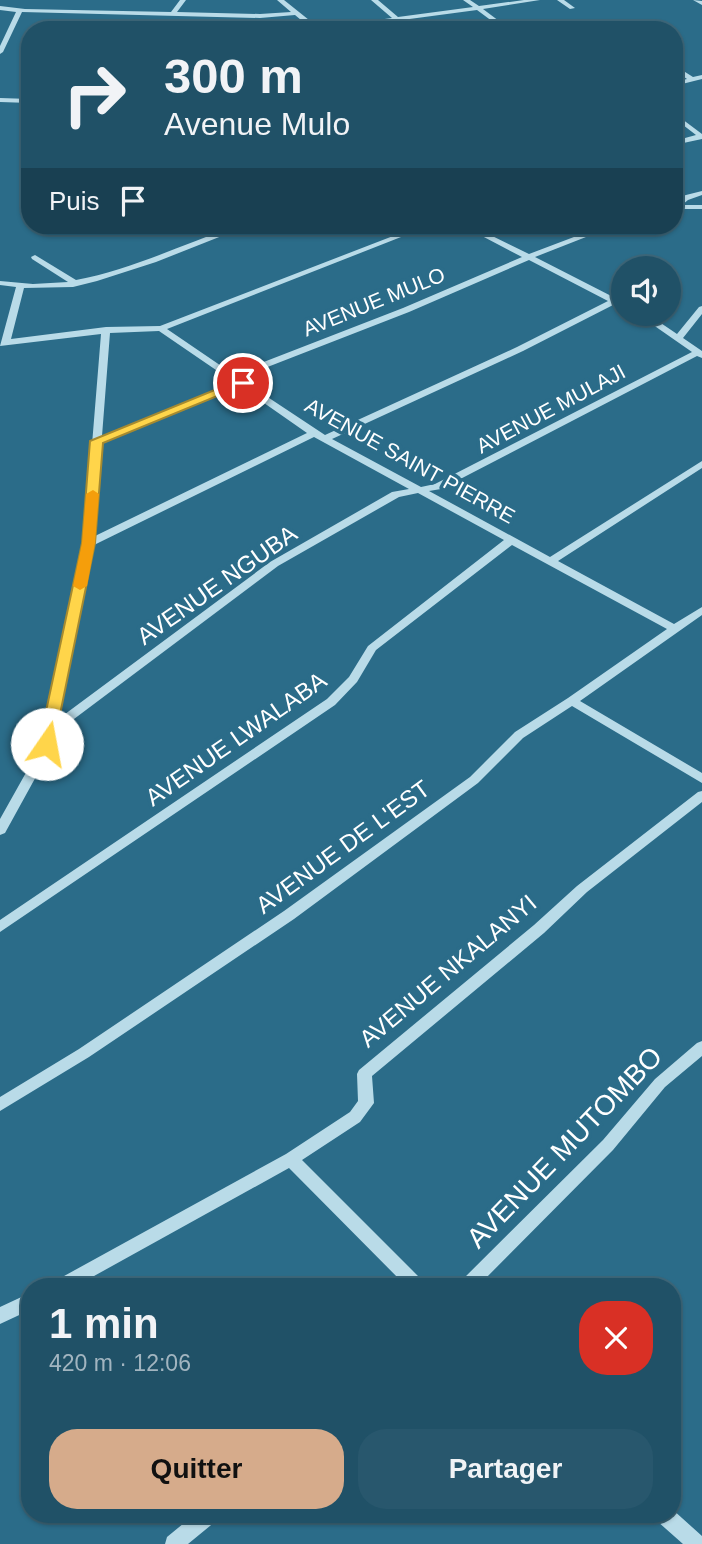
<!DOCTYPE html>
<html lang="fr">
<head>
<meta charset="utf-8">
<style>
  :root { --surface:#205167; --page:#28576d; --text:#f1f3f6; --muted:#a2b5c0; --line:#3d687b; --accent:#d6ab8b }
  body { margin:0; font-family:Helvetica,sans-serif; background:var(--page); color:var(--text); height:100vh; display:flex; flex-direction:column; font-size:26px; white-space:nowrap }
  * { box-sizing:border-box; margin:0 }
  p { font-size:23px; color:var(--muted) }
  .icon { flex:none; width:38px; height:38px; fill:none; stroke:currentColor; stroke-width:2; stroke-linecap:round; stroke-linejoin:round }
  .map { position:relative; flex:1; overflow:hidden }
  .drawer { position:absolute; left:21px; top:1278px; width:660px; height:245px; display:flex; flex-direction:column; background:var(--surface); border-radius:28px; box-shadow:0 2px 5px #0004,0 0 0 2px var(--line) }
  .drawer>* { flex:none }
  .top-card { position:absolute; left:21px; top:21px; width:662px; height:214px; border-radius:28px; box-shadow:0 2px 5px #0004,0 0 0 2px var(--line); background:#205167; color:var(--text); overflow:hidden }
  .controls { position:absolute; left:611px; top:256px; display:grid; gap:14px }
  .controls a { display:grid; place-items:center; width:70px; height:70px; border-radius:50%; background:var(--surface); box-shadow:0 2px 5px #0004,0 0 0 2px var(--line); font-size:35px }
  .pin { position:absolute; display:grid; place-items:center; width:60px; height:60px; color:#fff; margin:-30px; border:4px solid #fff; border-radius:50%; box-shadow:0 2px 7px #0007 }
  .me { position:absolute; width:77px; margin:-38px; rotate:12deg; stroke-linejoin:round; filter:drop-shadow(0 0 5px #0008) }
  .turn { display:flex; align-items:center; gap:24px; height:147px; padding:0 28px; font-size:32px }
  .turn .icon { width:91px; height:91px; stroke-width:2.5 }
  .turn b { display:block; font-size:49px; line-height:60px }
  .then { display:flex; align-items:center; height:66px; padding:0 28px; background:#0003; gap:14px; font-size:26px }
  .round { display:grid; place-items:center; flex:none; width:74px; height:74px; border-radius:28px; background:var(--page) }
  .summary { display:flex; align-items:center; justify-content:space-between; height:119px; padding:0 28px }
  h1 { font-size:42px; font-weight:700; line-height:52px }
  .cta { display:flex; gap:14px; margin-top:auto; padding:14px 28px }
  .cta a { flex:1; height:80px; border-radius:28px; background:var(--accent); color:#111; font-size:28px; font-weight:700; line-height:80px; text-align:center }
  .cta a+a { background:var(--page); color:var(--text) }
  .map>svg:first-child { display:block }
</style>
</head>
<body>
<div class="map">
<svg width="702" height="1544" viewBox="0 0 702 1544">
  <rect width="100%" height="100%" fill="#2b6c89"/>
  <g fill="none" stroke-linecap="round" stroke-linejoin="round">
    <path fill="#b9dbe8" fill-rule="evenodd" d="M 180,0 L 186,0 L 177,12 L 260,14 L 291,12 L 277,0 L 284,0 L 319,28 L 392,18 L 371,0 L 378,0 L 398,17 L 473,7 L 463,0 L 470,0 L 479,6 L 524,0 L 540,0 L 483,9 L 507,27 L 505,30 L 491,30 L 500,27 L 477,10 L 402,20 L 413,30 L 406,30 L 396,21 L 334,30 L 313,30 L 295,15 L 260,18 L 22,12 L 3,52 L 0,54 L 0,46 L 16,12 L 0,10 L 0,6 L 25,9 L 171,12 Z
      M 557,0 L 564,0 L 575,8 L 570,9 Z
      M 693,0 L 702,1 L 702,5 Z
      M 674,65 L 693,77 L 702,75 L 702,79 L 674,86 L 674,82 L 687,79 L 674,70 Z
      M 0,98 L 30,99 L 30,103 L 0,102 Z
      M 674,113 L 702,134 L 702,139 L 674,145 L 674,141 L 696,135 L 674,118 Z
      M 702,191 L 702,195 L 688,200 L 682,205 L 702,205 L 702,209 L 674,209 L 674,204 L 682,196 Z
      M 236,226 L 247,226 L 156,262 L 97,281 L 73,287 L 24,288 L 11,339 L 106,327 L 160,326 L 419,226 L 429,226 L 167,329 L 233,374 L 403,308 L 522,257 L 463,226 L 472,226 L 529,254 L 603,226 L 614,226 L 535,257 L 623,302 L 623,308 L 615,304 L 523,351 L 332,439 L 421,487 L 435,484 L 692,352 L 636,313 L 646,313 L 677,334 L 699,307 L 702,306 L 702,314 L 683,338 L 702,351 L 702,358 L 697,356 L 441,489 L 429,491 L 550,557 L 702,461 L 702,468 L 558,561 L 674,624 L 702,607 L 702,615 L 580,701 L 702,773 L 702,783 L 572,706 L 523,738 L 478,783 L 294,919 L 89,1057 L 0,1111 L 0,1097 L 79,1049 L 284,911 L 470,777 L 515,732 L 568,698 L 667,629 L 512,545 L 376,650 L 357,682 L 335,705 L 0,932 L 0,920 L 327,699 L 349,677 L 368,646 L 504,540 L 418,493 L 399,497 L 278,566 L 54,734 L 49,753 L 5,833 L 0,835 L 0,819 L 37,753 L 43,732 L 84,543 L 101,334 L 0,346 L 16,287 L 0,285 L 0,281 L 33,284 L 68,282 L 32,259 L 31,257 L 35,255 L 76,280 C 131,270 183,244 236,226 ZM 529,260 L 608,301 L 517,347 L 325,435 L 239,378 L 409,312 ZM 159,331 L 235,383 L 102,436 L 110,333 ZM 241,387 L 307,433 L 95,536 L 102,442 ZM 314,437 L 409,489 L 392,492 L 270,562 L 57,720 L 94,545 Z
      M 702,791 L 702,802 L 587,892 L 544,933 L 372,1076 L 374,1103 L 360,1122 L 302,1160 L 423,1281 L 425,1286 L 406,1286 L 289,1168 L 76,1286 L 53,1286 L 55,1281 L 286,1154 L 350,1112 L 358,1101 L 357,1074 L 359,1070 L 534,925 L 577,886 L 698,792 Z
      M 702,1041 L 702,1056 L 665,1087 L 613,1150 L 478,1286 L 459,1286 L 461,1281 L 603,1140 L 655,1079 L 697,1043 Z
      M 30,1293 L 30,1310 L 0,1324 L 0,1307 Z
      M 672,1509 L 702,1536 L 702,1544 L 683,1544 L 657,1521 L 655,1514 L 672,1514 Z
      M 195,1514 L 218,1514 L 216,1521 L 188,1544 L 165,1544 L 167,1537 Z"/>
  </g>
  <path fill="#ffd54a" stroke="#a68a30" stroke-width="2" d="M 239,380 L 249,383 L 103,443 L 95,543 L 54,744 L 47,749 L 41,747 L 39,744 L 82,543 L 90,441 Z"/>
  <path fill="#f59e0b" d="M 93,490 L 99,494 L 95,543 L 87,586 L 80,590 L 73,586 L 82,543 L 86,494 Z"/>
  <g text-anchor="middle" stroke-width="7" stroke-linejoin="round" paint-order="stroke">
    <g font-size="21" fill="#fff" stroke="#2b6c89">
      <text transform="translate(374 302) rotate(-22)" y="7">AVENUE MULO</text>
      <text transform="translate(551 409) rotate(-28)" y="7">AVENUE MULAJI</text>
      <text transform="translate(410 461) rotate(29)" y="7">AVENUE SAINT PIERRE</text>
    </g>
    <g font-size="24" fill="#fff" stroke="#2b6c89">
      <text transform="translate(217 585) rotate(-35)" y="8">AVENUE NGUBA</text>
      <text transform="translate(236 739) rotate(-35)" y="8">AVENUE LWALABA</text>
      <text transform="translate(343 847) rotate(-36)" y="8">AVENUE DE L'EST</text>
      <text transform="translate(448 971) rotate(-40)" y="8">AVENUE NKALANYI</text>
    </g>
    <g font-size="28" fill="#fff" stroke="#2b6c89">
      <text transform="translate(564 1147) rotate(-46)" y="10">AVENUE MUTOMBO</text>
    </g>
  </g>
</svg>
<div class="controls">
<a><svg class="icon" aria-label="sound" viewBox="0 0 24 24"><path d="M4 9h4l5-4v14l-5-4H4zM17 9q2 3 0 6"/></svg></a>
</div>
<div class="pin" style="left:243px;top:383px;background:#d93025"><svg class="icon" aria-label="arrive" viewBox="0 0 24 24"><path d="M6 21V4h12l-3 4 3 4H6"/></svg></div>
<svg class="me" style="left:47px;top:744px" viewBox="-20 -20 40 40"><circle r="19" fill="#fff"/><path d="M0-13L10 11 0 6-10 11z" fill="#ffd54a"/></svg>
<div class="top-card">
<div class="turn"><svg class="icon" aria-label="right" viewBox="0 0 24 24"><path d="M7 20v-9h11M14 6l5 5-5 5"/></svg><div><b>300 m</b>Avenue Mulo</div></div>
<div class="then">Puis<svg class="icon" aria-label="arrive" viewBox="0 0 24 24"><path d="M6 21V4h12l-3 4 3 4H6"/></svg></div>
</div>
<section class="drawer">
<div class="summary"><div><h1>1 min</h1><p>420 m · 12:06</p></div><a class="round" style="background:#d93025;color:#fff"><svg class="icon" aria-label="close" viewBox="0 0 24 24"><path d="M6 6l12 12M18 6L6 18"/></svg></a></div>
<div class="cta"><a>Quitter</a><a>Partager</a></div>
</section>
</div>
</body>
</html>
